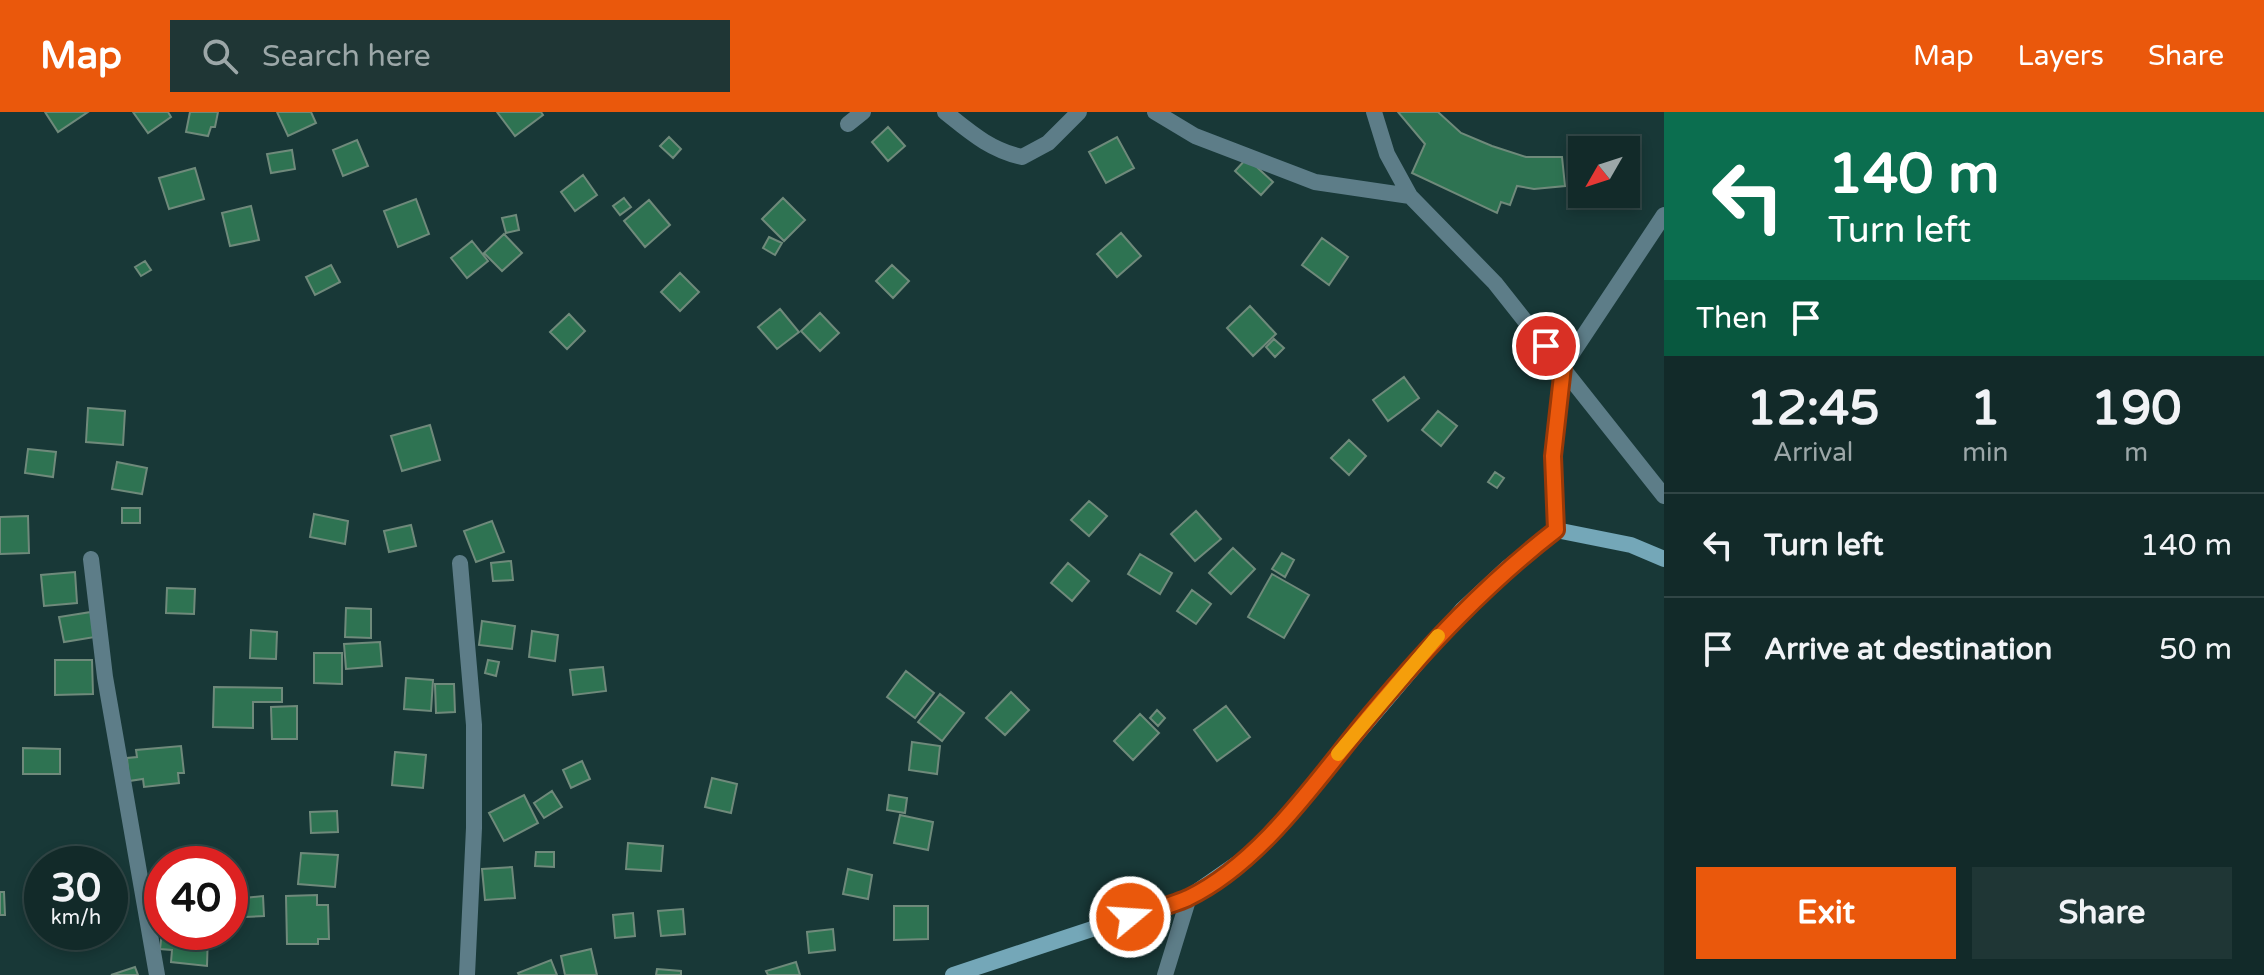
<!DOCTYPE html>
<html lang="en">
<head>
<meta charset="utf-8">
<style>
  :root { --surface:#122a29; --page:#1f3635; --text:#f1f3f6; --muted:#9ca7a8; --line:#314646; --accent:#ea580c }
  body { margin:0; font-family:"Varela Round",sans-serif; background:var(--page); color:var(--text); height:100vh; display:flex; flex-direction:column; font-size:30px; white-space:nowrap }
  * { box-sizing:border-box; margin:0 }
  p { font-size:26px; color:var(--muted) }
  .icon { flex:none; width:44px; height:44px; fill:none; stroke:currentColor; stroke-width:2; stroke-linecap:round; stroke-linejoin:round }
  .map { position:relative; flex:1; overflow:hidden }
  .panel { display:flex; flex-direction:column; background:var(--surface); width:600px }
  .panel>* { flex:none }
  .top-card { background:#0b6e4f; color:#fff; overflow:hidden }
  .needle { width:52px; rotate:231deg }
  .controls { position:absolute; left:1568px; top:24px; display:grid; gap:16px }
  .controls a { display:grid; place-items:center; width:72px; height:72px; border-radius:0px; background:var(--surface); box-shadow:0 4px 12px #0003,0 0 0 2px var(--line); font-size:40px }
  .speed { position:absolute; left:24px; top:734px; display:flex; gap:16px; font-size:40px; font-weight:700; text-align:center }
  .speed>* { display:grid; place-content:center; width:104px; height:104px; border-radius:50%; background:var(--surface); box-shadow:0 4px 12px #0003,0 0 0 2px var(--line); line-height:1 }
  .speed small { font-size:20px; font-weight:400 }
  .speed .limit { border:12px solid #d22; background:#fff; color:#111 }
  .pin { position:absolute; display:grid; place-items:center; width:68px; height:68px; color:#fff; margin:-34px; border:4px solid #fff; border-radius:50%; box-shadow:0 2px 8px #0007 }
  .me { position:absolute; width:88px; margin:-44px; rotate:72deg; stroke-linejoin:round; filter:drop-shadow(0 0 6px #0008) }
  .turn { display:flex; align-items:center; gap:28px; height:168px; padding:0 32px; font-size:36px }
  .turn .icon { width:104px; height:104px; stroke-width:2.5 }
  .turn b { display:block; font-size:56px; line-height:68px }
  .then { display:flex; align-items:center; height:76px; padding:0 32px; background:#0003; gap:16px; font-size:30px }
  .eta { display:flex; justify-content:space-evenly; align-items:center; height:136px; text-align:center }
  .eta b { font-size:48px; font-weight:700; line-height:56px }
  .primary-button { display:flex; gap:16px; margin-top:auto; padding:16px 32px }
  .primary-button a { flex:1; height:92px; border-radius:0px; background:var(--accent); color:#fff; font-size:32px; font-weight:700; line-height:92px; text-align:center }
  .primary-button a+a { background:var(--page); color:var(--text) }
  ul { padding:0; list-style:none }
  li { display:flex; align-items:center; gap:24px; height:104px; padding:0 32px; border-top:2px solid var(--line) }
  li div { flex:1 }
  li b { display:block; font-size:30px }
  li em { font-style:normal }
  header { display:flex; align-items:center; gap:48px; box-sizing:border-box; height:112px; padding:0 40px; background:var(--accent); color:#fff }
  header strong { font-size:38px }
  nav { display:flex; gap:44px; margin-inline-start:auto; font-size:28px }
  .search { width:560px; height:72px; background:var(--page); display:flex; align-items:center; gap:20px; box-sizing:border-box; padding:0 28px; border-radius:0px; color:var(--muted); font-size:30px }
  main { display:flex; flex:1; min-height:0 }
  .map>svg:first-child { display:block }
</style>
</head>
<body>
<header>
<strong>Map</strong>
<div class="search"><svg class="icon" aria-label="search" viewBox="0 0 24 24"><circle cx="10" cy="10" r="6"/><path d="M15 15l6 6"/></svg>Search here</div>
<nav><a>Map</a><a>Layers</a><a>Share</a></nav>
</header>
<main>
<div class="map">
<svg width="1664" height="863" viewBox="0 0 1664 863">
  <rect width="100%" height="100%" fill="#183837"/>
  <path fill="#2e7352" stroke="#6f8a7b" stroke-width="2" d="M 45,0 L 88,0 L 58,20 Z
    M 133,0 L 168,0 L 171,5 L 148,21 Z
    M 190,0 L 218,0 L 215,15 L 211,15 L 208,24 L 186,20 Z
    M 277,0 L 311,0 L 316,11 L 288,24 Z
    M 497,0 L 541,0 L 543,3 L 515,24 Z
    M 1398,0 L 1438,0 L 1461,21 L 1492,34 L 1526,45 L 1562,45 L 1565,74 L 1534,77 L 1517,74 L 1510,93 L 1501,90 L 1497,101 L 1412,61 L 1425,32 Z
    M 888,15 L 905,34 L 888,49 L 872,30 Z
    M 669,25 L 681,37 L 673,46 L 660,34 Z
    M 1117,25 L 1134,56 L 1106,71 L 1089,40 Z
    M 357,28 L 368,54 L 343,64 L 333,38 Z
    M 292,38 L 295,57 L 271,61 L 267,42 Z
    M 1247,46 L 1273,70 L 1261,83 L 1235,59 Z
    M 195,56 L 204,87 L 169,97 L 159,66 Z
    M 583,63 L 597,83 L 575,99 L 561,80 Z
    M 624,86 L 631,95 L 620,103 L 613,94 Z
    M 783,86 L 805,108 L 784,129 L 762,107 Z
    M 416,87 L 429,122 L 398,135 L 384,99 Z
    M 649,88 L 670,113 L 645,135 L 624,109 Z
    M 251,94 L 259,128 L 230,134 L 222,101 Z
    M 516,103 L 519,118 L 506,121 L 502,106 Z
    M 1121,121 L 1141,144 L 1117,165 L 1097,142 Z
    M 504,122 L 522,141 L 502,159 L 484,141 Z
    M 769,125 L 782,131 L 775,143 L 763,136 Z
    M 1322,126 L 1348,145 L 1329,173 L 1302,153 Z
    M 472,129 L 488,149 L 467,166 L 451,146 Z
    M 145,149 L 151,158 L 141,164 L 135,155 Z
    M 331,153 L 340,170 L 315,183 L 306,165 Z
    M 892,153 L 909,169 L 893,186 L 876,169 Z
    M 680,161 L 699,180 L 680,199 L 661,180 Z
    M 1250,194 L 1276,222 L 1253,244 L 1227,216 Z
    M 780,197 L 799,220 L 777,237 L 758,215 Z
    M 820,201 L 839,221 L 820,239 L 801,219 Z
    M 569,202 L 585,219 L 567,237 L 550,220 Z
    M 1274,227 L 1284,236 L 1275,245 L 1266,235 Z
    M 1404,265 L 1419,286 L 1388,309 L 1373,288 Z
    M 88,296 L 125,299 L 123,333 L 86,330 Z
    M 1438,299 L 1457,314 L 1441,334 L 1422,318 Z
    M 430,313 L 440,348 L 402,359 L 391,324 Z
    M 1349,328 L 1366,344 L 1349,363 L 1331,346 Z
    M 28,337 L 56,340 L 53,365 L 25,361 Z
    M 117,350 L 147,356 L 142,382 L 112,377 Z
    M 1495,360 L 1504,366 L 1497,376 L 1488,370 Z
    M 1089,389 L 1107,404 L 1089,424 L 1071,408 Z
    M 122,396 L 140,396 L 140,411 L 122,411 Z
    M 1196,399 L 1221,427 L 1195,449 L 1171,422 Z
    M 314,402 L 348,409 L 345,432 L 310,425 Z
    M 28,404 L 29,441 L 0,442 L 0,405 Z
    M 492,409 L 504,440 L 476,450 L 464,419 Z
    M 411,413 L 416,434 L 389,440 L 384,419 Z
    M 1233,436 L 1255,457 L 1231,482 L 1209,461 Z
    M 1282,441 L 1294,448 L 1285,465 L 1272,457 Z
    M 1140,442 L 1172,461 L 1160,482 L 1128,462 Z
    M 511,449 L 513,468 L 493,469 L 491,451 Z
    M 1068,451 L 1089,469 L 1072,489 L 1051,471 Z
    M 75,460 L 77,491 L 44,494 L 41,463 Z
    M 1272,462 L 1309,483 L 1284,526 L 1248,505 Z
    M 167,476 L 195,477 L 194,502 L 166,501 Z
    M 1192,478 L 1211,492 L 1196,512 L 1177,499 Z
    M 346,496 L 371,497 L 371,526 L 345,525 Z
    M 91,500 L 95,525 L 64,530 L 59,505 Z
    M 482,509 L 515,514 L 512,537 L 479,533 Z
    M 251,518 L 277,520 L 276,547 L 250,546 Z
    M 532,519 L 558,523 L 555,549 L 529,545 Z
    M 380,530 L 382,554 L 346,557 L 344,532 Z
    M 314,541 L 342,541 L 342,572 L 314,571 Z
    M 55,548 L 92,548 L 93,582 L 55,583 Z
    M 488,548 L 499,550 L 496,564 L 485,561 Z
    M 603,555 L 606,579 L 573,583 L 570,558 Z
    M 906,559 L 934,581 L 915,606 L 887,585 Z
    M 406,566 L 433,568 L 431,599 L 404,597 Z
    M 435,572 L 454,572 L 455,600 L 436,601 Z
    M 214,575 L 282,576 L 282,590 L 253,590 L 253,616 L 213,615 Z
    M 1011,580 L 1029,598 L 1005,623 L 986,606 Z
    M 940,582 L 964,601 L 942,629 L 918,610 Z
    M 297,594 L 297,627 L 272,627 L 271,595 Z
    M 1226,594 L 1250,625 L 1217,649 L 1194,618 Z
    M 1157,598 L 1165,606 L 1158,614 L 1150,606 Z
    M 1140,602 L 1159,621 L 1133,648 L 1114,629 Z
    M 912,630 L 940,634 L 937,662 L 909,658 Z
    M 181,634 L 184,661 L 178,661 L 179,671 L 144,675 L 143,667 L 129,669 L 127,646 L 137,645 L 136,638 Z
    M 23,636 L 60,637 L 60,662 L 23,662 Z
    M 395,640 L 426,643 L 423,676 L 392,673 Z
    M 582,649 L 590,667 L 571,676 L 563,658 Z
    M 712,666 L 737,672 L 731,701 L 705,695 Z
    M 552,679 L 562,695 L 544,706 L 534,691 Z
    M 524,683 L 538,711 L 504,729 L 489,701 Z
    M 889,683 L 907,686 L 905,701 L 887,698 Z
    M 337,699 L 338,720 L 311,721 L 310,700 Z
    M 900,703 L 933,710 L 928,738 L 894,731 Z
    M 628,731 L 663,734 L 661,759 L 626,757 Z
    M 536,740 L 554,740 L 554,755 L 535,754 Z
    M 301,741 L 338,743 L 335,775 L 298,772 Z
    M 512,755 L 515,786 L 485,788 L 482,757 Z
    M 848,757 L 872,763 L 868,787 L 843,782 Z
    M 0,780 L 4,780 L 5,803 L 0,803 Z
    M 317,783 L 317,793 L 328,793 L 329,827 L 318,827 L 318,832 L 287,832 L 286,784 Z
    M 263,784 L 264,804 L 245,805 L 244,786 Z
    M 894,794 L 928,794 L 928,827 L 894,828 Z
    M 683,797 L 685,822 L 661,824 L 658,799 Z
    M 633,801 L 635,824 L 615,826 L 613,803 Z
    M 833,817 L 835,838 L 809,841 L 807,820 Z
    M 162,820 L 208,820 L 207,854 L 171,850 L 172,838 L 160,837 Z
    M 591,837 L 597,863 L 565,863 L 561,844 Z
    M 551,848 L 557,863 L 519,863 L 518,861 Z
    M 796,850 L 800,863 L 768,863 L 766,859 Z
    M 135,855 L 138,863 L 111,863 Z
    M 657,857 L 681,859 L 681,863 L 656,863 Z"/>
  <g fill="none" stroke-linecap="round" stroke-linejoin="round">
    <path stroke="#5d7d88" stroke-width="16" d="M 945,0 C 970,20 990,38 1022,45 L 1048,31 L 1079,0
      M 1155,0 L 1195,24 L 1315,70 L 1410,84
      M 1374,0 L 1387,42 L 1410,84 L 1495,171 L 1664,384
      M 848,12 L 863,0
      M 1556,418 L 1553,344 L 1563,255 L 1664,103
      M 91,447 L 105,565 L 157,863
      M 460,451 L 474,613 L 474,716 L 467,863
      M 1165,863 L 1189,785"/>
    <path stroke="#74a7b8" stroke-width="16" d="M 953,863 L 1189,785 L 1251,742 L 1290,701 L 1463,497 L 1507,456 L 1556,418 L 1631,433 L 1664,447"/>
  </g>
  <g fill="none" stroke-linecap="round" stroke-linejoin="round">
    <g stroke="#983908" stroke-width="20">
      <path id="route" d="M 1130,805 C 1149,799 1170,794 1188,786 C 1263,750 1319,664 1371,602 C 1428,534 1486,472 1556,418 L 1553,344 L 1563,255 L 1546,234"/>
    </g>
    <use href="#route" stroke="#ea580c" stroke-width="14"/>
    <path stroke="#f59e0b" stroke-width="14" d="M 1338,642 L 1438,524"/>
  </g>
</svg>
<div class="controls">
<a><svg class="needle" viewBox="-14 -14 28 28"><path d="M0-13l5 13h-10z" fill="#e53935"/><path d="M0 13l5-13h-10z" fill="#9ca7a8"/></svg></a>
</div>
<div class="speed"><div>30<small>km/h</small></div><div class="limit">40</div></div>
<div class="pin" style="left:1546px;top:234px;background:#d93025"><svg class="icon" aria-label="arrive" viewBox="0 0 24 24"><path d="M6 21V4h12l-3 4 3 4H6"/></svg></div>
<svg class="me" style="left:1130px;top:805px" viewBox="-20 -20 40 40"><circle r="17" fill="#ea580c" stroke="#fff" stroke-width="3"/><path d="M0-11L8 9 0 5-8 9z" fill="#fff"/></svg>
</div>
<section class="panel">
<div class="top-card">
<div class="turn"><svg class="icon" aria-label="left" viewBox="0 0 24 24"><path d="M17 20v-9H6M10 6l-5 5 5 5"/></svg><div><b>140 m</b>Turn left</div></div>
<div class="then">Then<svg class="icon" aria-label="arrive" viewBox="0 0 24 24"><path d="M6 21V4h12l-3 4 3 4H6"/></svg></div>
</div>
<div class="eta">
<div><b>12:45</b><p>Arrival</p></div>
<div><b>1</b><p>min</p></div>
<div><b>190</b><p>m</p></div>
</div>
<ul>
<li><svg class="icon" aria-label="left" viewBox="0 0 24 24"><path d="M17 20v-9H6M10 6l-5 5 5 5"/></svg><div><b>Turn left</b></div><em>140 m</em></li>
<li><svg class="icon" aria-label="arrive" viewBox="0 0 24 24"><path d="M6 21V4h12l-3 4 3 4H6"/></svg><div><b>Arrive at destination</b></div><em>50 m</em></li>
</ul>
<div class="primary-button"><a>Exit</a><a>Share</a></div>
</section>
</main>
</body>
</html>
